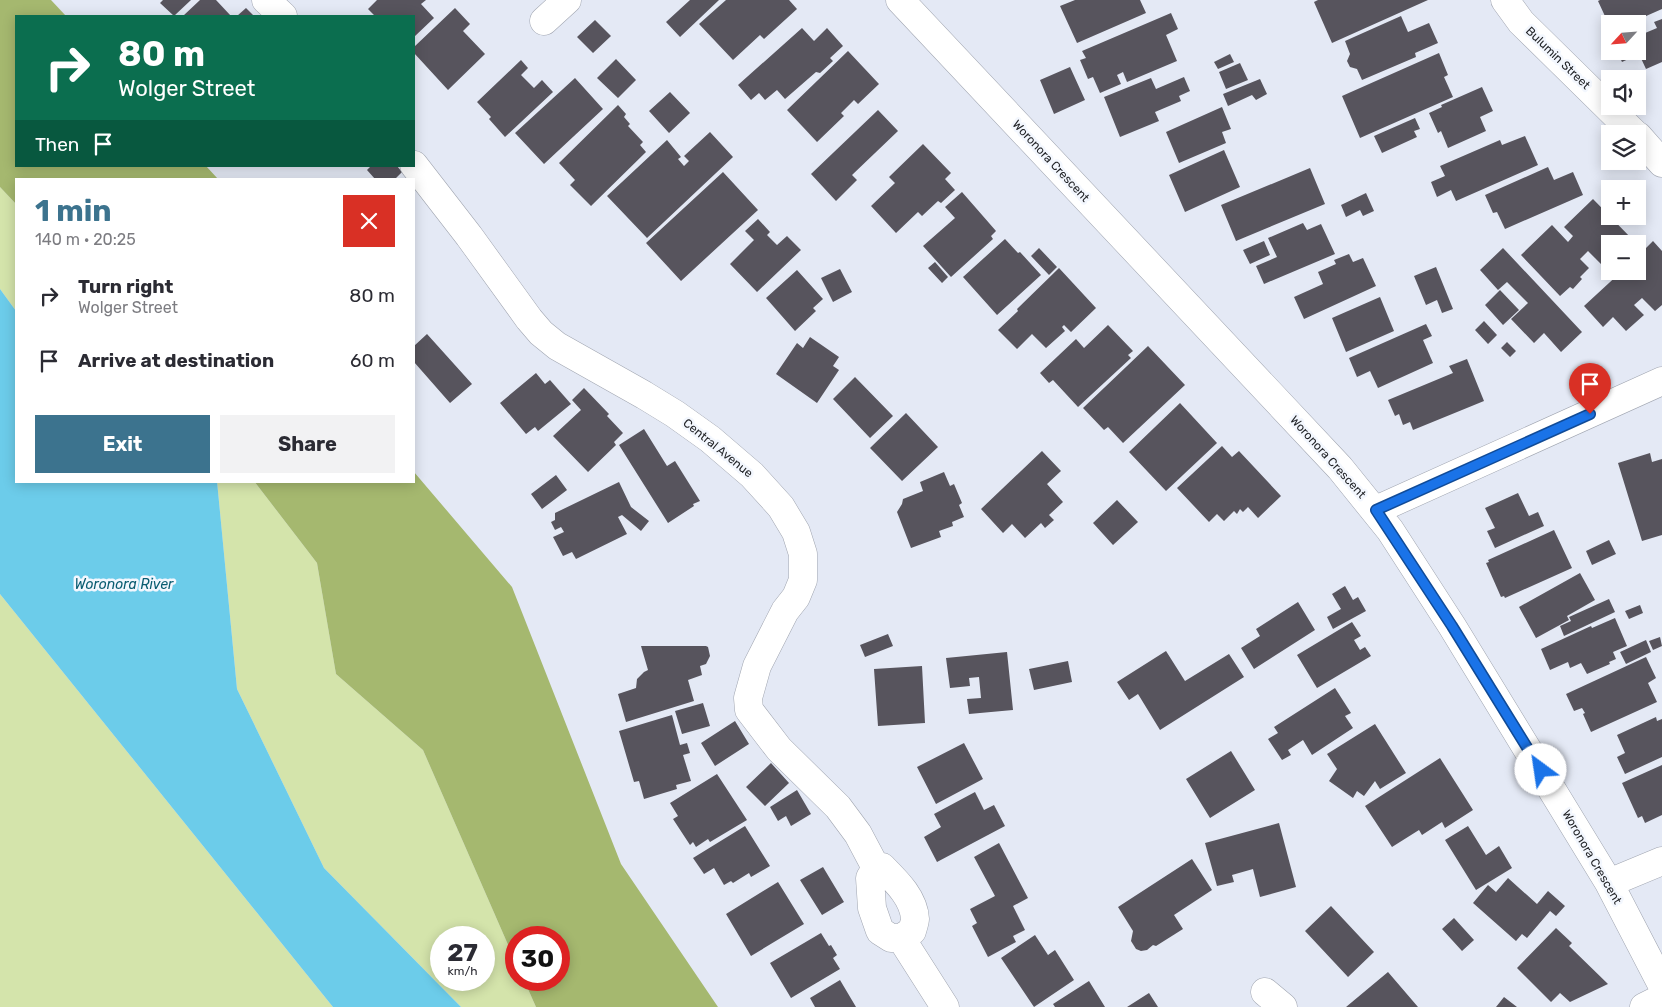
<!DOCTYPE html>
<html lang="en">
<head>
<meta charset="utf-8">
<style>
  :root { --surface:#fff; --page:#f2f2f3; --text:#2b2b33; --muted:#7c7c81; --accent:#3c738e }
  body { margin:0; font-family:Rubik,sans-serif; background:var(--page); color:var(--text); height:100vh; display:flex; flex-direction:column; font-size:19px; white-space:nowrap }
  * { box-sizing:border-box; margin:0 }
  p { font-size:16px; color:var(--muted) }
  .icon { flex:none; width:28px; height:28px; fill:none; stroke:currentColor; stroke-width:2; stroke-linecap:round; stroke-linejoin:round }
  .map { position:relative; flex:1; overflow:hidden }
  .panel { position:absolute; left:15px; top:178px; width:400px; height:305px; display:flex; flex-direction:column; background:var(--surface); border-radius:0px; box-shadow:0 2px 12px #0003 }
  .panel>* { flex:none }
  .hud { position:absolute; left:15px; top:15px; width:400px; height:152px; border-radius:0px; box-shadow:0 2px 12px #0003; background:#0b6e4f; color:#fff; overflow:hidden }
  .needle { width:32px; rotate:244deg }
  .buttons { position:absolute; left:1601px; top:15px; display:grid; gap:10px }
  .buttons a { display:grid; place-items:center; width:45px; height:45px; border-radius:0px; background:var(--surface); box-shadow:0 2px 12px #0003; font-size:25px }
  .speed { position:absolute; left:430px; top:926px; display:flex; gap:10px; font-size:25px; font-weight:700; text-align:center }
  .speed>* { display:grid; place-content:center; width:65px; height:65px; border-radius:50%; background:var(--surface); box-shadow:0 2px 12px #0003; line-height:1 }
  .speed small { font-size:12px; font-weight:400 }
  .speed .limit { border:8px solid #d22; background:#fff; color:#111 }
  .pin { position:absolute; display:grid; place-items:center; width:42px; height:42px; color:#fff; margin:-51px -21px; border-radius:50% 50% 50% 0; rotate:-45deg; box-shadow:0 0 5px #0007 }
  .pin .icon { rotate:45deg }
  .me { position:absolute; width:55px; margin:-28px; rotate:329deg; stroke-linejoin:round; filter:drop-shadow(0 0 4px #0008) }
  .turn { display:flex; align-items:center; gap:18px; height:105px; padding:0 20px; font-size:22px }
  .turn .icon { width:65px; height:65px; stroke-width:2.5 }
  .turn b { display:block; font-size:35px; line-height:42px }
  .then { display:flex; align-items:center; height:48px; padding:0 20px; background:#0003; gap:10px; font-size:19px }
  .round { display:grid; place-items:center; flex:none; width:52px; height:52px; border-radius:0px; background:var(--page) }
  .head { display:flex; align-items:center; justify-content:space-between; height:85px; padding:0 20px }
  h1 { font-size:30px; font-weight:700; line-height:38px; color:var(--accent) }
  .cta { display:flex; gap:10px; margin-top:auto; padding:10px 20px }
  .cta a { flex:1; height:58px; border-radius:0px; background:var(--accent); color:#fff; font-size:20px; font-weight:700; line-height:58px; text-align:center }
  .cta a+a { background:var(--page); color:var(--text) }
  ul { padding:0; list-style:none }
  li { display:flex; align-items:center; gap:15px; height:65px; padding:0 20px }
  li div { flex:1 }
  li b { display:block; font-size:19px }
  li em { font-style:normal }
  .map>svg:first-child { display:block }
</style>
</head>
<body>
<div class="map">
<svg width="1662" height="1007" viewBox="0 0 1662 1007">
  <rect width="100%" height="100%" fill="#e4e9f5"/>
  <path fill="#d4e4ab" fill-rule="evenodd" d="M 0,187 L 16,204 L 16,311 L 0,289 Z
    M 217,481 L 254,481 L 317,563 L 336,674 L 423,750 L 516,963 L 516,980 L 524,980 L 536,1007 L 461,1007 L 324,868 L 237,689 ZM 441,938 L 484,938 L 484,980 L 441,980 Z
    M 0,594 L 333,1007 L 0,1007 Z"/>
  <path fill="#a5b86f" d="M 0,0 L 51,0 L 66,16 L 16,16 L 16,166 L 206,166 L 218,179 L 16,179 L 16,204 L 0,187 Z
    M 414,472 L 512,587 L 621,864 L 718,1007 L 536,1007 L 524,980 L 559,980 L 559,938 L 516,938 L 516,963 L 423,750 L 336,674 L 317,563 L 254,481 L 414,481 Z"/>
  <path fill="#6cccea" d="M 0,289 L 16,311 L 16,481 L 217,481 L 237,689 L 324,868 L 461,1007 L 333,1007 L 0,594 Z"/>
  <path fill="#57545d" d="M 163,0 L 191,0 L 174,16 L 160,3 Z
    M 200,0 L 216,0 L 231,16 L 183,16 Z
    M 377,0 L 426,0 L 421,4 L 434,18 L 414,37 L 414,16 L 375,16 L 368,9 Z
    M 690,0 L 719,0 L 680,37 L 666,22 Z
    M 726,0 L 789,0 L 797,9 L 764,39 L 760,35 L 733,60 L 699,24 Z
    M 1075,0 L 1140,0 L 1146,13 L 1077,43 L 1060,6 Z
    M 1318,0 L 1428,0 L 1332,43 L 1314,2 Z
    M 1600,0 L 1662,0 L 1662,9 L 1628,24 L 1610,24 L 1610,27 L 1598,1 Z
    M 246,8 L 254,16 L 237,16 Z
    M 455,8 L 470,24 L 463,31 L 485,54 L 448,90 L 414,53 L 414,47 Z
    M 1171,13 L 1178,29 L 1166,35 L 1177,61 L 1127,82 L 1123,72 L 1117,75 L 1121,84 L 1100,93 L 1093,77 L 1088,79 L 1080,60 L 1086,58 L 1082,51 Z
    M 1401,16 L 1408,32 L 1429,23 L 1438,43 L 1415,53 L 1416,57 L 1362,80 L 1357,69 L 1350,67 L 1347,61 L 1350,54 L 1345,41 Z
    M 1662,19 L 1662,62 L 1646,69 L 1639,54 L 1622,62 L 1617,51 L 1638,51 L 1638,36 L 1657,28 L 1654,22 Z
    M 595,20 L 611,36 L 593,53 L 577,37 Z
    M 802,28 L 814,41 L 827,28 L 843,46 L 830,58 L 833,61 L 820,73 L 816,72 L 785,99 L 777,90 L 765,100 L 759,93 L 751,100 L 738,85 Z
    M 848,51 L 879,84 L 858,104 L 854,100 L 841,113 L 844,116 L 817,142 L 787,110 Z
    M 1439,53 L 1448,75 L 1444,77 L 1453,97 L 1360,138 L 1342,96 Z
    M 1230,54 L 1234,62 L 1218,69 L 1214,62 Z
    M 616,59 L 636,80 L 618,98 L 597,78 Z
    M 521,60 L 528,68 L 521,75 L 534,88 L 542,80 L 553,92 L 505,137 L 489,119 L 491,117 L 477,102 Z
    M 1240,63 L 1248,80 L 1226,89 L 1219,72 Z
    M 1070,67 L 1085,100 L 1054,114 L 1040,80 Z
    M 1184,77 L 1190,91 L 1179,96 L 1181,101 L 1155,112 L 1159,121 L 1120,137 L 1104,97 L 1151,78 L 1156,89 Z
    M 575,78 L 603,109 L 544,164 L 515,133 Z
    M 1260,79 L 1267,94 L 1256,100 L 1252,95 L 1228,106 L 1223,94 Z
    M 1482,87 L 1493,111 L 1480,117 L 1486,131 L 1448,148 L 1441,131 L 1438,133 L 1429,113 L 1442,107 L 1441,105 Z
    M 670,92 L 690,113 L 669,133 L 649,111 Z
    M 618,105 L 626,114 L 624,117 L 630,124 L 628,126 L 643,142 L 640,145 L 646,152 L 591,206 L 570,185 L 575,180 L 559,163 Z
    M 1222,107 L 1231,129 L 1222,132 L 1226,143 L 1179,163 L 1166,132 Z
    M 878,110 L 898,131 L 852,175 L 857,180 L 836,201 L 811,174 Z
    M 1415,118 L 1420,129 L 1414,131 L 1417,137 L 1382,153 L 1374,136 Z
    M 710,132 L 733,157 L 647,238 L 607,196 L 667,140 L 681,157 L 678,159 L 684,166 L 689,161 L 684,156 Z
    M 1525,136 L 1538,165 L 1456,201 L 1451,190 L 1437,197 L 1431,182 L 1445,176 L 1440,166 L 1500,140 L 1502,145 Z
    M 923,144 L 951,173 L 945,179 L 955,190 L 941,203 L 938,201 L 922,216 L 918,212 L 896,233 L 871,206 L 895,183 L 889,177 Z
    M 1224,150 L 1240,187 L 1185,212 L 1169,175 Z
    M 371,166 L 397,166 L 402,172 L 395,179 L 375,179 L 367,170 Z
    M 1548,167 L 1554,180 L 1573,172 L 1583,195 L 1505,229 L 1497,212 L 1493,213 L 1485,195 Z
    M 1310,168 L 1325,204 L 1236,241 L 1221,205 Z
    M 723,172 L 758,210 L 681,281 L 646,243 Z
    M 962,192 L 996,231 L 991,236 L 993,239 L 951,277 L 923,246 L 955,218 L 945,207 Z
    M 1366,193 L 1374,211 L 1363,216 L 1360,210 L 1346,217 L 1341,205 Z
    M 1593,199 L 1633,240 L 1629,244 L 1610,244 L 1610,262 L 1604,267 L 1588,251 L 1580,259 L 1589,268 L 1580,277 L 1582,279 L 1573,289 L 1570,287 L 1560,296 L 1521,255 L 1552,225 L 1568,242 L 1573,236 L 1564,227 Z
    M 758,219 L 770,232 L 767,235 L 777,245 L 787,236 L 801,250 L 757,292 L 730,264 L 754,240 L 745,231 Z
    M 1303,223 L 1307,230 L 1321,224 L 1335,254 L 1264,284 L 1256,266 L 1277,257 L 1268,238 Z
    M 1005,239 L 1018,253 L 1020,252 L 1041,275 L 997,315 L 963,277 Z
    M 1264,241 L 1270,255 L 1250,264 L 1243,250 Z
    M 1653,241 L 1662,251 L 1662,305 L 1655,311 L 1642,298 L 1634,305 L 1644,315 L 1626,331 L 1613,317 L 1603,327 L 1584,306 L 1622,271 L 1638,271 L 1638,256 Z
    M 1039,248 L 1057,267 L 1049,275 L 1031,256 Z
    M 1503,248 L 1582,332 L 1561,352 L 1544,333 L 1534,343 L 1511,319 L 1528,303 L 1507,282 L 1498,290 L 1480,270 Z
    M 1349,254 L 1353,262 L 1363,258 L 1376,286 L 1304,319 L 1294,297 L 1323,284 L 1318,272 L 1336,264 L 1334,260 Z
    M 935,262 L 948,277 L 942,283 L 928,268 Z
    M 1436,267 L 1453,309 L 1442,313 L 1437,300 L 1426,305 L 1414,276 Z
    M 1059,268 L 1096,308 L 1071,332 L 1064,325 L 1062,327 L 1065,331 L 1046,348 L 1032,334 L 1017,349 L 998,330 L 1018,311 L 1017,309 Z
    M 840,269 L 852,292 L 833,302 L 821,278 Z
    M 797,270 L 823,299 L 813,308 L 816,311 L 795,331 L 766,298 Z
    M 1500,290 L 1519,310 L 1503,325 L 1485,305 Z
    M 1380,297 L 1394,331 L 1346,352 L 1332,318 Z
    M 1484,321 L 1497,335 L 1488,344 L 1475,330 Z
    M 1426,324 L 1432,336 L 1423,340 L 1433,363 L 1378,388 L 1370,371 L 1357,377 L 1349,358 Z
    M 1108,325 L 1133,351 L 1128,355 L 1131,358 L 1078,407 L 1053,380 L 1049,383 L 1040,373 L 1076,339 L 1084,348 Z
    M 427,334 L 472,384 L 450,403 L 414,362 L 414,346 Z
    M 810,337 L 839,357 L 833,366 L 839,370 L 817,403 L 776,374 L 797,343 L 803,348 Z
    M 1507,342 L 1516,351 L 1510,357 L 1501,348 Z
    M 1148,346 L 1185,385 L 1123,443 L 1108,427 L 1104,430 L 1083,408 Z
    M 1467,359 L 1484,401 L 1413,430 L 1410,422 L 1403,425 L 1399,414 L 1395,416 L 1388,400 L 1453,373 L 1449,366 Z
    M 536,373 L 545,384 L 550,380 L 571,404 L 538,431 L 535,427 L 526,434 L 500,403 Z
    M 855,377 L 893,416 L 870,438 L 833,399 Z
    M 584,388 L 609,414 L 607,416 L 623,433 L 614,442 L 616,445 L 588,472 L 553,436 L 581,410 L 572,400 Z
    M 1180,403 L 1217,443 L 1166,491 L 1129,452 Z
    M 906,413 L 938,447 L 902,481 L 870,448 Z
    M 644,429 L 667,466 L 675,461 L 700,501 L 693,504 L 694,506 L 668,523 L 619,445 Z
    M 1222,446 L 1232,457 L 1239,451 L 1281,496 L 1258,518 L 1248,507 L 1243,512 L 1240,509 L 1237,514 L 1234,511 L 1224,521 L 1217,514 L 1209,522 L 1177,488 Z
    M 1042,451 L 1061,471 L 1047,484 L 1063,502 L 1049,515 L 1054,520 L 1045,528 L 1041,523 L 1025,538 L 1012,524 L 1003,533 L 981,509 Z
    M 1650,453 L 1652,462 L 1662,459 L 1662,535 L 1642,541 L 1618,463 Z
    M 944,472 L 950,486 L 954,484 L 962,503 L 959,505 L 964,517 L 952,522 L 953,526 L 939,531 L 941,537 L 911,548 L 897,512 L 902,504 L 903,499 L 923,491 L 920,482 Z
    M 556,475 L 567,490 L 542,509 L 531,494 Z
    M 619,482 L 631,507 L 649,521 L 641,531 L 622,515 L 618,517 L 627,534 L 576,559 L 572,552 L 563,556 L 553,537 L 564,532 L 561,527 L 555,530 L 551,522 L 555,520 L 555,513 Z
    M 1518,493 L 1529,516 L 1538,512 L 1544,526 L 1495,548 L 1487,531 L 1495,528 L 1485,508 Z
    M 1117,500 L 1138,522 L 1113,545 L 1093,523 Z
    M 1554,530 L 1572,568 L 1505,598 L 1504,596 L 1501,597 L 1486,563 L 1489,562 L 1488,560 Z
    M 1609,540 L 1616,554 L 1592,565 L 1586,551 Z
    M 1580,573 L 1595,600 L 1567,616 L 1569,620 L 1536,638 L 1519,607 Z
    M 1345,586 L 1353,600 L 1358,597 L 1366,611 L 1333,629 L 1327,617 L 1341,609 L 1332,594 Z
    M 1609,599 L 1615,612 L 1564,636 L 1560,626 L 1571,621 L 1569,617 Z
    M 1298,602 L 1315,630 L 1254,669 L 1241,648 L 1260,636 L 1256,629 Z
    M 1640,605 L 1643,613 L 1629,619 L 1625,611 Z
    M 1615,618 L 1627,646 L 1613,652 L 1616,659 L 1609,662 L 1610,664 L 1587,674 L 1581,663 L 1570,668 L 1568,662 L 1550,670 L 1541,649 L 1591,626 L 1592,628 Z
    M 1352,622 L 1361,636 L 1354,640 L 1360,650 L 1365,647 L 1371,656 L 1317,688 L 1297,655 Z
    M 888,634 L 893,646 L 865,657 L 860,645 Z
    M 1660,637 L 1662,646 L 1653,650 L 1649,641 Z
    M 1646,640 L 1651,652 L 1626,664 L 1620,652 Z
    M 641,646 L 706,646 L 708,647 L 710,656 L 706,664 L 700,666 L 702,675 L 688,680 L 694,701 L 626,722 L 618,694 L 636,688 L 637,679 L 644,672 L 648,670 Z
    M 1166,651 L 1185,681 L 1229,654 L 1244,677 L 1160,730 L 1138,694 L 1129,700 L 1117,682 Z
    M 1007,652 L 1013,710 L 969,714 L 967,699 L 981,698 L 979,677 L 969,678 L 970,686 L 950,688 L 946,658 Z
    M 1646,657 L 1656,678 L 1648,683 L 1657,702 L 1591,732 L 1583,714 L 1585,713 L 1582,708 L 1574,711 L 1566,694 Z
    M 1068,661 L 1072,682 L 1034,690 L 1029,669 Z
    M 922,666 L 925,723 L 878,726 L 874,669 Z
    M 1335,688 L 1351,713 L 1345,716 L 1353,728 L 1312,755 L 1303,740 L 1288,750 L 1291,755 L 1282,760 L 1268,739 L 1278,733 L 1274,727 Z
    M 703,703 L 710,726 L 682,734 L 675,711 Z
    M 672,715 L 680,745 L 687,743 L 690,753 L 683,755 L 691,781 L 676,785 L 677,789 L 644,799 L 639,781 L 634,782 L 619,731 Z
    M 1656,717 L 1657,721 L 1662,719 L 1662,757 L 1625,774 L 1617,757 L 1625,753 L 1617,735 Z
    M 735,721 L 749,744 L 715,766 L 701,743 Z
    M 1375,724 L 1406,773 L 1380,789 L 1375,781 L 1364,796 L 1357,791 L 1353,798 L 1329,781 L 1337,769 L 1327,754 Z
    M 964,743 L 983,779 L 936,804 L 917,767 Z
    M 1231,751 L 1255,790 L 1210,818 L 1186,779 Z
    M 1440,758 L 1473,810 L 1445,828 L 1442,822 L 1422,835 L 1419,830 L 1392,847 L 1365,806 Z
    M 771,763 L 789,783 L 765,806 L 746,787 Z
    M 1662,765 L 1662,815 L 1645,823 L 1642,816 L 1638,818 L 1622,783 Z
    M 717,774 L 747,820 L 710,842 L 708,839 L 696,847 L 693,842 L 690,845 L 673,819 L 678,816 L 670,803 Z
    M 797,790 L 811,814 L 791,826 L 786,816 L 778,821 L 770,807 Z
    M 975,792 L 984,810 L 994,805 L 1005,826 L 937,862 L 924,837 L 941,827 L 934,814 Z
    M 1279,823 L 1296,887 L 1260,897 L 1253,869 L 1232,875 L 1234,882 L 1217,886 L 1205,843 Z
    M 745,826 L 770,866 L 751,877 L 749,873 L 733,883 L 731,881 L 724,885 L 714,868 L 704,874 L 693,858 Z
    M 1468,826 L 1486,855 L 1499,846 L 1512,868 L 1476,890 L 1445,840 Z
    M 999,843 L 1028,898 L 1013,906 L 1025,930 L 1013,936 L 1016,942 L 988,957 L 972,926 L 977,923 L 970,909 L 995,896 L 974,857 Z
    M 1192,859 L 1212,890 L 1174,915 L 1183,929 L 1156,946 L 1153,945 L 1147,950 L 1141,951 L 1136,949 L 1131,941 L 1133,931 L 1118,907 Z
    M 823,867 L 844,902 L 822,915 L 800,880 Z
    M 1508,878 L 1537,904 L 1548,891 L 1565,906 L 1556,916 L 1550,911 L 1527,938 L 1522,934 L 1516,941 L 1473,903 L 1488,885 L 1496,892 Z
    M 778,882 L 804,924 L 751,956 L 726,914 Z
    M 1331,906 L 1374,952 L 1348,977 L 1305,931 Z
    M 1454,918 L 1474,940 L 1462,951 L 1442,929 Z
    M 1556,928 L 1572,943 L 1569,946 L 1608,984 L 1570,1002 L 1560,993 L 1551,1002 L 1517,968 Z
    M 821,933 L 829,946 L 831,945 L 837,955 L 833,958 L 840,969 L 791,998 L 770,963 Z
    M 1035,935 L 1048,955 L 1055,950 L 1074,980 L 1034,1007 L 1001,958 Z
    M 1388,972 L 1418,1007 L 1346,1007 Z
    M 840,980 L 856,1007 L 815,1007 L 810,998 Z
    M 1089,981 L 1105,1007 L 1055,1007 L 1053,1004 Z
    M 1149,993 L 1158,1007 L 1127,1007 Z
    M 1504,997 L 1517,1007 L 1496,1007 Z"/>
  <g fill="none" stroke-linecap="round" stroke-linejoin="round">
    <g stroke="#a0a5b0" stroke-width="29">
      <path id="minor" d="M 266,0 L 283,16
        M 900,0 L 1340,468 L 1390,530 L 1452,626 L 1609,883 L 1662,985
        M 1505,0 L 1521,22 L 1635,134
        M 544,21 L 567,0
        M 1638,136 L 1662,163
        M 414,165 L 469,236 L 529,319 L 541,333 L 557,346 L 644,395 L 675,414 L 710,439 L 752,475 L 781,507 L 796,532 L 803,554 L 803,580 L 796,597 L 785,611 L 757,666 L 748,698 L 749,710 L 779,749 L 838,807 L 858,834 L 876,868
        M 1376,510 L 1662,381
        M 882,867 C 896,881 914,898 915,919 C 915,922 913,927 912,931 L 901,938 L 891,938 L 880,931 L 872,908 L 870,878 L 876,868 Z
        M 1609,883 L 1662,861
        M 901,938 L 945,1007
        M 1265,992 L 1283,1007
        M 1644,1007 L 1662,998"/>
    </g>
    <use href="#minor" stroke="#fff" stroke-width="28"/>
  </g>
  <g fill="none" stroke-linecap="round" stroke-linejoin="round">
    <g stroke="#114b97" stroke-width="12">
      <path id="route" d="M 1541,770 L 1452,626 L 1376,510 L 1590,414"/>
    </g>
    <use href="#route" stroke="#1a73e8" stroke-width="9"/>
  </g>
  <g text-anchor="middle" stroke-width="5" stroke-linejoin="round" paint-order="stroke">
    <g font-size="12" fill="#232529" stroke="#f3f7fe">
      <text transform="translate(1558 58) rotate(44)" y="4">Bulumin Street</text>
      <text transform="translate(1051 161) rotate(47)" y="4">Woronora Crescent</text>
      <text transform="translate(718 448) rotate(39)" y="4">Central Avenue</text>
      <text transform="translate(1328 457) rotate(48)" y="4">Woronora Crescent</text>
      <text transform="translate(1592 857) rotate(60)" y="4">Woronora Crescent</text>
    </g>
    <g font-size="14" font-style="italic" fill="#095c71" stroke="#f3f7fe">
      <text x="124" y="589">Woronora River</text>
    </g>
  </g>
</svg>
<div class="buttons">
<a><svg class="needle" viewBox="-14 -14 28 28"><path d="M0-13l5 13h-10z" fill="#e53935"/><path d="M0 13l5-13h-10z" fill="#7c7c81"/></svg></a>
<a><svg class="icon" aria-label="sound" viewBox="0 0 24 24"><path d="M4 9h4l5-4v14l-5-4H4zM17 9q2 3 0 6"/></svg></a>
<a><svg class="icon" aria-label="layers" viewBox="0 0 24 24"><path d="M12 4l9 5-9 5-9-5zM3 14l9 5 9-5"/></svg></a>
<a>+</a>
<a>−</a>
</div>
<div class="speed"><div>27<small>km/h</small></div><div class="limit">30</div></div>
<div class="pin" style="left:1590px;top:414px;background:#d93025"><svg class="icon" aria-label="arrive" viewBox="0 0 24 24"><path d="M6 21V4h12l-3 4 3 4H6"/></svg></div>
<svg class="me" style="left:1541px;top:770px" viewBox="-20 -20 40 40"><circle r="19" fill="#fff"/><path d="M0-13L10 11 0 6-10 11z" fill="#1a73e8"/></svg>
<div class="hud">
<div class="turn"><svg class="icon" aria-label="right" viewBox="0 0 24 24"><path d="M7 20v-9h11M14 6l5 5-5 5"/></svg><div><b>80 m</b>Wolger Street</div></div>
<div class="then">Then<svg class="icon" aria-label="arrive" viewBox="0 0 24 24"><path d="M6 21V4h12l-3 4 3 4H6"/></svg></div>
</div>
<section class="panel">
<div class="head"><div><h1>1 min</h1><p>140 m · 20:25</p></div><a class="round" style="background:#d93025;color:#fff"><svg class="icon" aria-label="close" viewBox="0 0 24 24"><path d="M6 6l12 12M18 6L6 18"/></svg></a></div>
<ul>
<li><svg class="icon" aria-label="right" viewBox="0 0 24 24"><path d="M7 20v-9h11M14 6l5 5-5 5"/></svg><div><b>Turn right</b><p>Wolger Street</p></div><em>80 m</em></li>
<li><svg class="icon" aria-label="arrive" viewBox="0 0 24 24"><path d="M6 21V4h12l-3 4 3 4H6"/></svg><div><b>Arrive at destination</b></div><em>60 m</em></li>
</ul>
<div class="cta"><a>Exit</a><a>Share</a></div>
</section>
</div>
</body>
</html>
